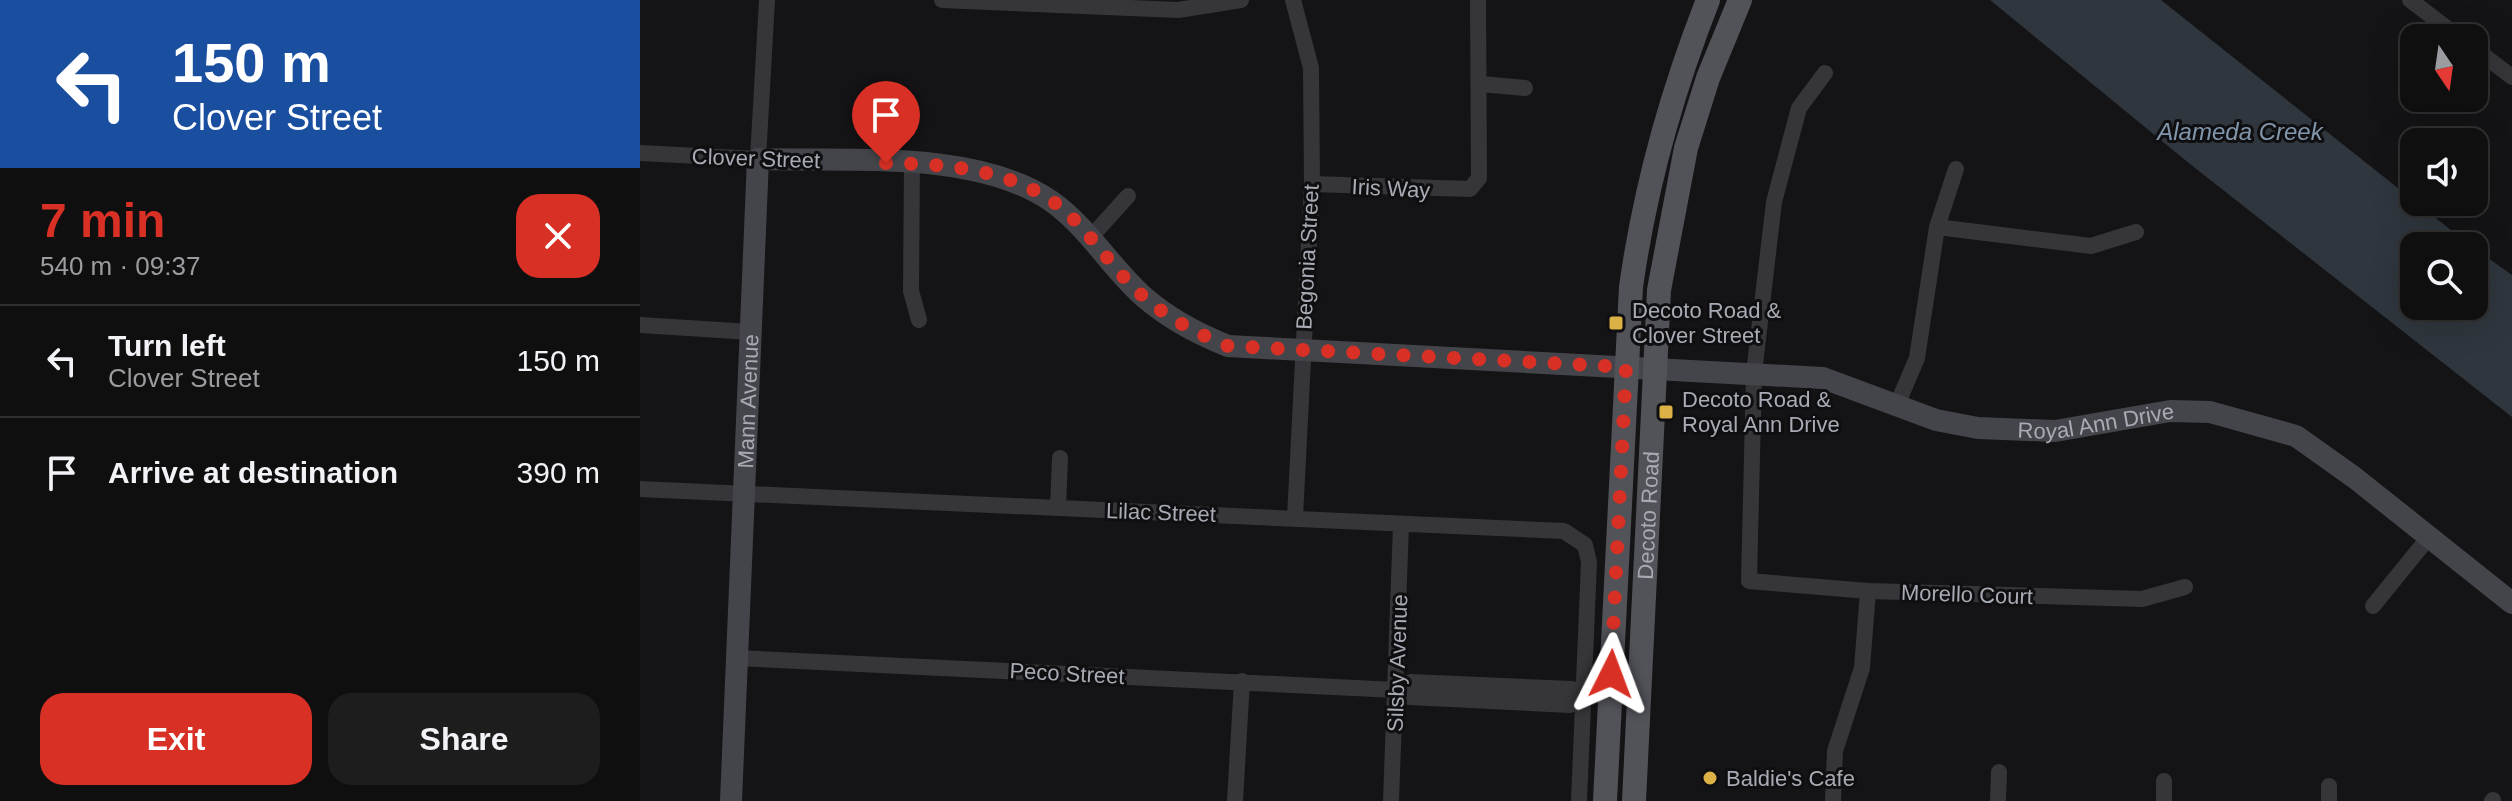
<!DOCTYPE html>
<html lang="en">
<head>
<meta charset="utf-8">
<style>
  :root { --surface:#0f0f10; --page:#1d1d1e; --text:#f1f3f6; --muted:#9b9c9f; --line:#2f2f30; --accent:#d93025 }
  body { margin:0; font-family:Arial,sans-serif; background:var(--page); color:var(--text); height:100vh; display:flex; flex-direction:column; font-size:30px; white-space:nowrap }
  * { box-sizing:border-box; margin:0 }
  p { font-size:26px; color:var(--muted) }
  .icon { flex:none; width:44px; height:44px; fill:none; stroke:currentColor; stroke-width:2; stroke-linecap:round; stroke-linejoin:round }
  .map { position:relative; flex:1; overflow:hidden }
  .panel { display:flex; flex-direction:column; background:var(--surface); width:640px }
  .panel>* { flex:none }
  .guide { background:#1a4fa0; color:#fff; overflow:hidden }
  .needle { width:52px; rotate:167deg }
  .controls { position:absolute; left:1760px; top:24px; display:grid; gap:16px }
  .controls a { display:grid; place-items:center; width:88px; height:88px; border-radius:16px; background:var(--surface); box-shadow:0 8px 32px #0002,0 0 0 2px var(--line); font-size:40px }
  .pin { position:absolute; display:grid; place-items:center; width:68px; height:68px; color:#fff; margin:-82px -34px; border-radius:50% 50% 50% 0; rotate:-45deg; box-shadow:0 0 8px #0007 }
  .pin .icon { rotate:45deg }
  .me { position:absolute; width:88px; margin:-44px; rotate:3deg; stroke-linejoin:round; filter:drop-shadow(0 0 6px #0008) }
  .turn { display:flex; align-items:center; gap:28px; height:168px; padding:0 40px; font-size:36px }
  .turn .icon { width:104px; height:104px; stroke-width:2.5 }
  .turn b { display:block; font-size:56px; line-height:68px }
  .round { display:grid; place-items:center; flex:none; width:84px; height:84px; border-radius:24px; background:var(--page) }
  .overview { display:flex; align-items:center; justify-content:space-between; height:136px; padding:0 40px }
  h1 { font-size:48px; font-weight:700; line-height:60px; color:var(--accent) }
  .action { display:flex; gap:16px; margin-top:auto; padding:16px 40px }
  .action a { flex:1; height:92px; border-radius:24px; background:var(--accent); color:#fff; font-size:32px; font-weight:700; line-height:92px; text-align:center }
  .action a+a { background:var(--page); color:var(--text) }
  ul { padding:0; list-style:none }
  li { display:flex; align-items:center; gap:24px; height:112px; padding:0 40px; border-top:2px solid var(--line) }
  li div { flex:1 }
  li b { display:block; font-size:30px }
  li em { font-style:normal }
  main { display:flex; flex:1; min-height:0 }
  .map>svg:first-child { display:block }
</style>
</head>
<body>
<main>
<section class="panel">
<div class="guide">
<div class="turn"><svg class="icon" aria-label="left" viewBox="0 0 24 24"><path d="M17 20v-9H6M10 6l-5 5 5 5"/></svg><div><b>150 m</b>Clover Street</div></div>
</div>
<div class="overview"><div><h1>7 min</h1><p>540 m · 09:37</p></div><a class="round" style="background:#d93025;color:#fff"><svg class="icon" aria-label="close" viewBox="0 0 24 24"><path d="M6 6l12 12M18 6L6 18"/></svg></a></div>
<ul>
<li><svg class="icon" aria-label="left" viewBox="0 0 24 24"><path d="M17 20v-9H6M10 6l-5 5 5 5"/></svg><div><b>Turn left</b><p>Clover Street</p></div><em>150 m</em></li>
<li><svg class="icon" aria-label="arrive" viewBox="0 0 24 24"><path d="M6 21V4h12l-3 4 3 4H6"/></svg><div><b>Arrive at destination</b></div><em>390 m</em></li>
</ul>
<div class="action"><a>Exit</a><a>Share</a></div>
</section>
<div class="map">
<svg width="1872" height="801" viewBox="0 0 1872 801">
  <rect width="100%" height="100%" fill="#141416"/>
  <path fill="#2f363d" d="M 1350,0 L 1521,0 L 1831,246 L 1774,246 L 1774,306 L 1834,306 L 1834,248 L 1872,275 L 1872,417 L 1550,164 Z"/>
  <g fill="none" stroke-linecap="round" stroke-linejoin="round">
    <path stroke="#36363a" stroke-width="16" d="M 302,0 L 538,10 L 601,0
      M 653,0 L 671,68 L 672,184 L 655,517
      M 1770,0 L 1820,38
      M 1834,48 L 1872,77
      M 1185,73 L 1159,108 L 1134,202 L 1114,373 L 1109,581 L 1228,591 L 1502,599 L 1545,587
      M 841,84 L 885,88
      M 0,153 L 118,159 L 127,0
      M 272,163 L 271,291 L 279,320
      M 672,184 L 830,189 L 839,178 L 838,0
      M 1297,227 L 1451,246 L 1496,232
      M 451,237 L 488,196
      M 0,325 L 111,332
      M 1257,405 L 1277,358 L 1297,227 L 1316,169
      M 0,489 L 924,531 L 945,545 L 949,562 L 939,801
      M 418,508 L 420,458
      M 1733,606 L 1789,537
      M 98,658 L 756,690 L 770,697 L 930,705 L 943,698 L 932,689 L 771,682 L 756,690
      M 595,801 L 602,681
      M 751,801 L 761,525
      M 1193,801 L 1195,751 L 1222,668 L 1228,591
      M 1358,801 L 1359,772
      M 1524,801 L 1524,781
      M 1689,801 L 1689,786
      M 1852,801 L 1853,800"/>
    <path stroke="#44454a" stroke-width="22" id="s1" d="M 91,801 L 118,159 C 207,162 335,149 411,201 C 448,227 471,268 504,297 C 529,319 558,334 588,346 L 1183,378 L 1296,420 L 1338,428 L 1415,431 L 1530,411 L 1570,412 L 1656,436 L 1715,478 L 1872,603"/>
    <g stroke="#525359" stroke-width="24">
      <path d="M 965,801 L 991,287 C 1005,187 1031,94 1068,0"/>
      <path id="s2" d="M 994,801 L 1019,290 L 1046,148 L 1068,78 L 1100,0"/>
    </g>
  </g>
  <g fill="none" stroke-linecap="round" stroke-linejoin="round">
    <path stroke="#d93025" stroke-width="14" stroke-dasharray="0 25.2" d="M 246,163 C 302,164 362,168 411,200 C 448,226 470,268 504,297 C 529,319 558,334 588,346 L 986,367 L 971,674"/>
  </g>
  <g fill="#dcb146" stroke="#0f0f11" stroke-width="3">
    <rect x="968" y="315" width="16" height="16" rx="4"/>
    <rect x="1018" y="404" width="16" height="16" rx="4"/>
    <circle cx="1070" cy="778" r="8"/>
  </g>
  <g text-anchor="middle" stroke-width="6" stroke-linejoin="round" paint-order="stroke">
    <g font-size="22" fill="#a8abb4" stroke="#0f0f11">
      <text transform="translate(116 158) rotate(2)" y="8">Clover Street</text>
      <text transform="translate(751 188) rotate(3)" y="8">Iris Way</text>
      <text transform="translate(667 257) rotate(-87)" y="8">Begonia Street</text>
      <text dy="8" stroke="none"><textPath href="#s1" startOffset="400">Mann Avenue</textPath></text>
      <text dy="8" stroke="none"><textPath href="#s1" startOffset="2052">Royal Ann Drive</textPath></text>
      <text transform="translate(521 512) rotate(2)" y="8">Lilac Street</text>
      <text dy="8" stroke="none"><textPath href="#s2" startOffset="286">Decoto Road</textPath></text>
      <text transform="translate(1327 594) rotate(2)" y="8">Morello Court</text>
      <text transform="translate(757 663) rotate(-88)" y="8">Silsby Avenue</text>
      <text transform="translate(427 673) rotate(3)" y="8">Peco Street</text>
    </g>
    <g font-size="22" fill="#a8abb4" stroke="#0f0f11" text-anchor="start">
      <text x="992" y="318">Decoto Road &amp;<tspan x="992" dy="25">Clover Street</tspan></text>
      <text x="1042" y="407">Decoto Road &amp;<tspan x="1042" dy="25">Royal Ann Drive</tspan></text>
      <text x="1086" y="786">Baldie's Cafe</text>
    </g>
    <g font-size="24" font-style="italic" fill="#8296ab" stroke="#0f0f11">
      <text x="1600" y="140">Alameda Creek</text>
    </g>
  </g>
</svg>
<div class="controls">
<a><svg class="needle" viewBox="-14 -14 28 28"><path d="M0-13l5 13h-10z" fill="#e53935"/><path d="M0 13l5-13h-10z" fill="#9b9c9f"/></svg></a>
<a><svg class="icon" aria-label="sound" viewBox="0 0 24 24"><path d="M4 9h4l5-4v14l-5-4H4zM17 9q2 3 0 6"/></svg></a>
<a><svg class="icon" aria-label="search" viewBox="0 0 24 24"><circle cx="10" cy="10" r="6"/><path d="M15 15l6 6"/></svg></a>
</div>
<div class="pin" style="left:246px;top:163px;background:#d93025"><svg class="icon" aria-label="arrive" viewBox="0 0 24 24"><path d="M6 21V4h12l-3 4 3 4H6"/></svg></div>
<svg class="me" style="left:971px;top:674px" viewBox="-20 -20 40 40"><path d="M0-17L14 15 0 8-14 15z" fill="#d93025" stroke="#fff" stroke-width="4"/></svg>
</div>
</main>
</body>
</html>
